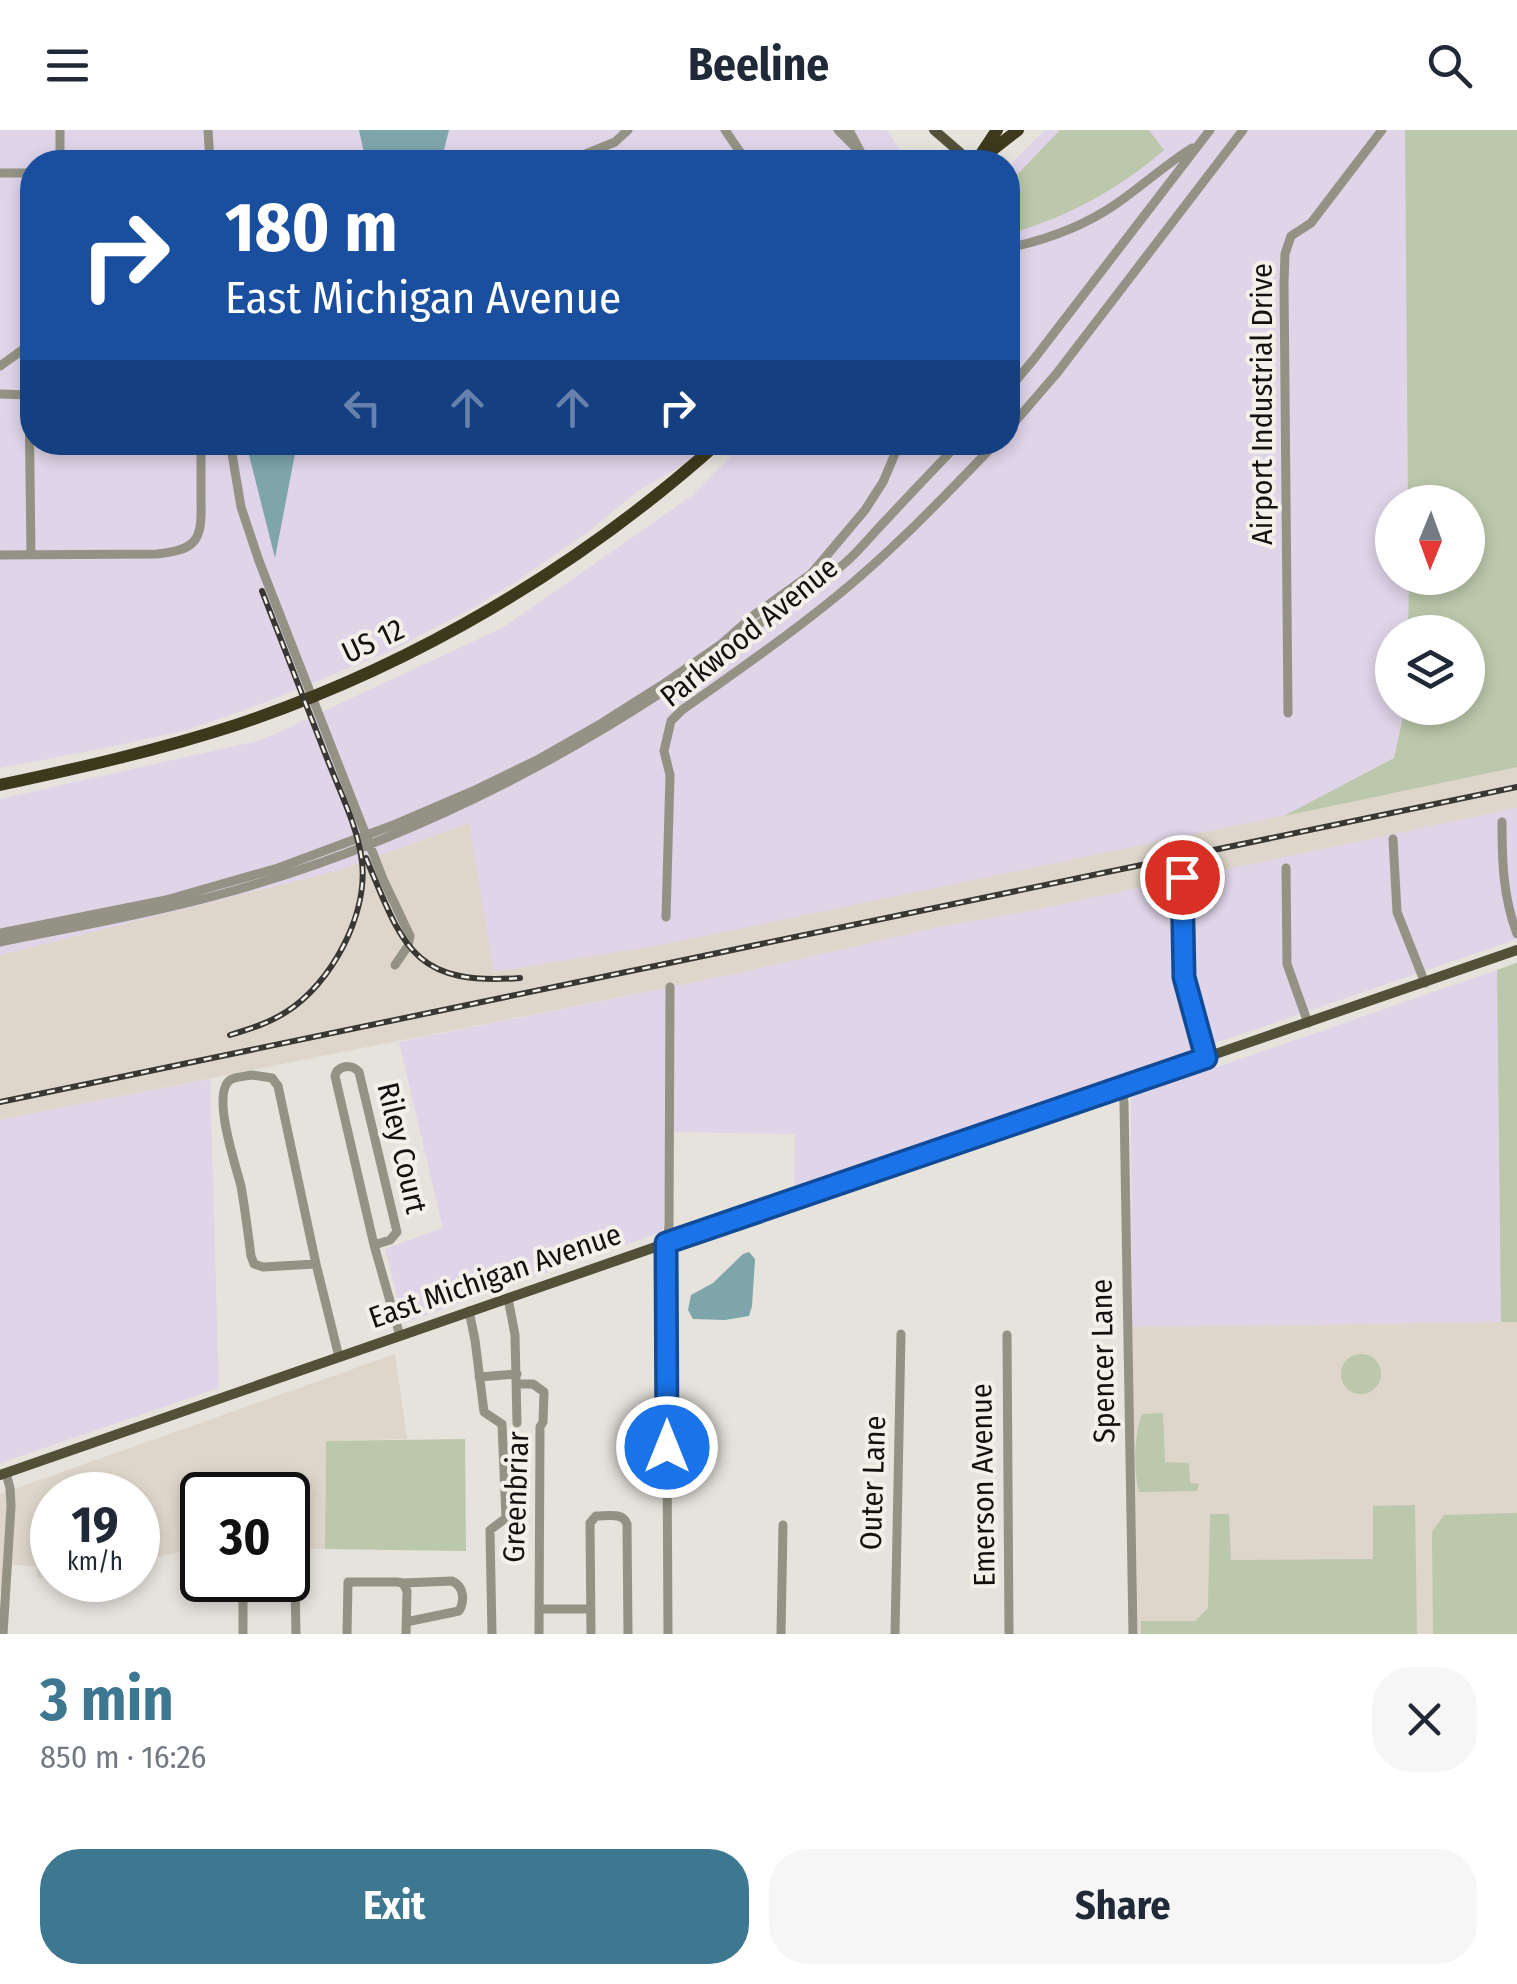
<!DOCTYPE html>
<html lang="en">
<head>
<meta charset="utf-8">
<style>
  :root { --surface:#fff; --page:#f6f6f7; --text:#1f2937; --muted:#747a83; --accent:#3d7790 }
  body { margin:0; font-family:"Fira Sans Condensed",sans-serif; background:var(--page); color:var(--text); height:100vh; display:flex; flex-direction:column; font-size:38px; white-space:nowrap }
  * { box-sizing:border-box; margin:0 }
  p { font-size:32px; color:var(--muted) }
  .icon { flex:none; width:55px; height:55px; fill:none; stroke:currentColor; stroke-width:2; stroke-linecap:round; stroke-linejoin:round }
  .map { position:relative; height:1504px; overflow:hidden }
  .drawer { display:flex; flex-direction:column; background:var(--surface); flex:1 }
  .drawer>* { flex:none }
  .hud { position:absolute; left:20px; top:20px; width:1000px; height:305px; border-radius:40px; box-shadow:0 5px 15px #0003; background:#1a4fa0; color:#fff; overflow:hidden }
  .needle { width:65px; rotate:181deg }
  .buttons { position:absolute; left:1375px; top:355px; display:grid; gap:20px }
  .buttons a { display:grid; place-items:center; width:110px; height:110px; border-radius:50%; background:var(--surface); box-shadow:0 5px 15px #0003; font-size:50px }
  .speed { position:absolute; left:30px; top:1342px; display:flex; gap:20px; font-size:50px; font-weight:700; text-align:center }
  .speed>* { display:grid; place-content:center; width:130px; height:130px; border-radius:50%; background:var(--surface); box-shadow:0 5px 15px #0003; line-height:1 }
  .speed small { font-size:25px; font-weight:400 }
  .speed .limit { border:5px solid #111; border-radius:15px; background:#fff; color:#111 }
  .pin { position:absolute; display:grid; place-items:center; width:85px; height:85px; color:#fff; margin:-42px; border:5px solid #fff; border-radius:50%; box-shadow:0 2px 10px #0007 }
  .me { position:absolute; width:110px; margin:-55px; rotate:0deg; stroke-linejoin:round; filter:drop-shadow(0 0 8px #0008) }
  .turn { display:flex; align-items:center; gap:35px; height:210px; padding:0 40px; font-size:45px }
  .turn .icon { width:130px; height:130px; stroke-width:2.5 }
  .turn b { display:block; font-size:70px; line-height:85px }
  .lanes { display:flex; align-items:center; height:95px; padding:0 40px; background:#0003; justify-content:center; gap:50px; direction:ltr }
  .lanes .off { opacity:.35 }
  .round { display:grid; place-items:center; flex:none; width:105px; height:105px; border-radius:40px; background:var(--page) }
  .headline { display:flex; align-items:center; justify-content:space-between; height:170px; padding:0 40px }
  h1 { font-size:60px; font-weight:700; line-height:75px; color:var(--accent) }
  .primary-button { display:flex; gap:20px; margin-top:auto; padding:20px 40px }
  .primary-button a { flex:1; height:115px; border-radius:40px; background:var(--accent); color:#fff; font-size:40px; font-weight:700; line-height:115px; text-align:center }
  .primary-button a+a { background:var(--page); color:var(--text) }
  header { display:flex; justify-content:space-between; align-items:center; height:130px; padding:0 40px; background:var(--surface); font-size:45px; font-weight:700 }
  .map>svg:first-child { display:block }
</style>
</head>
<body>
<header><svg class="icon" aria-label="menu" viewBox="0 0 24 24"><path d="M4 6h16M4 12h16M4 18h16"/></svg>Beeline<svg class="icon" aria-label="search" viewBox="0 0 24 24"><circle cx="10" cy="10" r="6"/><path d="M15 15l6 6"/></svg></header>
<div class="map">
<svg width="1517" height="1504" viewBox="0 0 1517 1504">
  <rect width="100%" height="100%" fill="#e6e2dc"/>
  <path fill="#ded6ca" d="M 1517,636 L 1517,678 L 1035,780 L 939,797 L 735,844 L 0,990 L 0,825 L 336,741 L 470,693 L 495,842 Z
    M 1517,832 L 1517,1504 L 1138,1504 L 1132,1197 L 1501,1192 L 1497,840 Z
    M 395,1224 L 407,1309 L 326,1311 L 325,1419 L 296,1419 L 295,1426 L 288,1426 L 288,1365 L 202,1365 L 202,1418 L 138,1430 L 138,1365 L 52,1365 L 52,1445 L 37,1448 L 37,1436 L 11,1435 L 8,1461 L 0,1461 L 0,1364 Z"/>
  <path fill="#dfd4e8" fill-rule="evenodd" d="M 0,0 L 886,0 L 909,32 L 32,32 L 32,312 L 710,313 L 686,333 L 638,361 L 589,401 L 517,451 L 467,481 L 388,522 L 258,575 L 183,601 L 95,620 L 0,638 Z
    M 1045,0 L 1239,0 L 1218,38 L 1248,0 L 1517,0 L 1517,637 L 666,814 L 494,842 L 469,693 L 336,741 L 0,825 L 0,669 L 262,610 L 504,497 L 690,367 L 744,313 L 1008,312 L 1008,37 ZM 1392,372 L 1468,372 L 1468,448 L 1392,448 ZM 1392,502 L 1468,502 L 1468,578 L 1392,578 Z
    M 1517,678 L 1517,809 L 794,1058 L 795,1004 L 666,1002 L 664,1094 L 661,1102 L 404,1193 L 385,1119 L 443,1098 L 399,912 L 735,844 L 939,797 L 1035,780 Z
    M 1497,840 L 1501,1192 L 1132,1197 L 1131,970 L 1134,966 Z
    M 210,949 L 219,1258 L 0,1333 L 0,990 Z"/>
  <path fill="#bbc8ab" d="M 1060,0 L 1149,0 L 1164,20 C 1118,60 1066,88 1008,104 L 1008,54 Z
    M 1405,0 L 1517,0 L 1517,637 L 1284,686 L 1394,628 L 1405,578 L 1468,578 L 1468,502 L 1408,502 L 1409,448 L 1468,448 L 1468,372 L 1408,372 Z
    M 1517,833 L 1517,1192 L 1501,1192 L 1497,840 Z
    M1341 1244a20 20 0 1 1 40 0a20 20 0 1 1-40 0Z
    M 1163,1283 L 1165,1332 L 1189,1333 L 1190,1353 L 1199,1354 L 1197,1361 L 1139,1362 C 1133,1338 1134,1307 1142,1284 Z
    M 465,1309 L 466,1421 L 325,1419 L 326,1311 Z
    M 1415,1375 L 1417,1504 L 1141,1504 L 1141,1491 L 1195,1491 L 1208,1478 L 1210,1384 L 1229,1384 L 1231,1430 L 1373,1429 L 1373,1376 Z
    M 1517,1383 L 1517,1504 L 1433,1504 L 1432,1402 L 1444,1385 Z"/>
  <path fill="#7da5aa" d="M 359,0 L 449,0 L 441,32 L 366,32 Z
    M 246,313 L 297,313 L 275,428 Z
    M 749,1122 L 755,1129 L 752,1176 L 749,1186 L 725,1190 L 693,1189 L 688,1180 L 691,1165 L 713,1153 L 743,1124 Z"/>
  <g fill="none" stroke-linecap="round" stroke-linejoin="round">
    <path stroke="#939284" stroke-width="9" d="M 60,0 L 60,32
      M 208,0 L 210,32
      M 725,0 L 740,22 L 752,32
      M 838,0 L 854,16
      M 849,0 L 866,32
      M 566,32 L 615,12 L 628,0
      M 0,43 L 32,43
      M 1008,118 C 1046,110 1084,96 1116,74 C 1142,56 1165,35 1192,18
      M 0,236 L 32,213
      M 1008,260 L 1034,229 L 1210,0
      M 0,264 L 29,265
      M 1008,300 L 1057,243 L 1243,0
      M 230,312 L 241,377 L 259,431 L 383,749 L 410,806 L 408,816 L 395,835
      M 0,425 L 157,424 C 198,420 202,409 201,371 C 201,351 201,332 201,312
      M 31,425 L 29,265 L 30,227 L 32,219
      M 1288,583 L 1284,153 L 1285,124 L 1291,106 L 1311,93 L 1382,0
      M 1502,692 C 1502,731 1503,767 1517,804
      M 1393,709 L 1397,782 L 1425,853
      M 1286,738 L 1287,834 L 1308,893
      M 1182,747 L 1184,847 L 1207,928
      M 666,787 L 670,645 L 664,621 L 671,591 L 682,580 C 727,548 774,516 818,481 C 883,431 940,371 997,312
      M 0,803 L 166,770 L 278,738 L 396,694 L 473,661 L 539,629 L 597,596 L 665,553 L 720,515 L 754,485 L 811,444 L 865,380 L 883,352 L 900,312
      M 0,812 C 79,796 159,782 236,760 C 426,705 601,613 759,494 C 786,473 819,456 845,433 C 860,420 873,403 887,389 C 911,363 935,338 960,312
      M 252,945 L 272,948 L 278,956 L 316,1134 L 263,1137 L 254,1134 L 251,1126 C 248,1103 245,1079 241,1056 C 236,1036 211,964 230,950 C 234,947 246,946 252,945 Z
      M 1122,957 L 1124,973 L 1133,1504
      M 374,1115 L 390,1110 L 397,1102 L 359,942 C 353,935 344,935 337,941 L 335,946 L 374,1115 L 400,1206
      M 316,1134 L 339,1227
      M 508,1168 L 515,1205 L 517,1293
      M 469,1181 L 475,1210 L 484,1282 L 502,1294 L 506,1388 L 490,1400 L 492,1504
      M 1007,1205 L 1009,1504
      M 479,1247 L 517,1244
      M 517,1254 L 533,1254 L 544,1262 L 543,1292 L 540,1297 L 539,1504
      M 403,1453 L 452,1451 C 464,1456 465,1471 459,1481 L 406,1492
      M 539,1479 L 590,1479
      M 3,1504 L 11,1376 L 10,1358 L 6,1343
      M 243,1504 L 243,1454 L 295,1452 L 296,1504
      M 347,1504 L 348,1452 L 397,1452 L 403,1453 L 407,1461 L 406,1504
      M 591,1504 L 590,1393 L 596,1386 C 608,1386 623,1382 627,1394 L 628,1504
      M 668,1504 L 666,1130 L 669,1095 L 670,857
      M 781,1504 L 783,1395
      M 895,1504 L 901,1204"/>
    <path stroke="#535038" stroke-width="10" d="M 934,0 L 971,32
      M 0,1345 L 667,1113 L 1517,820"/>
    <path stroke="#3d391d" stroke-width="12" d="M 979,27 L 997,0
      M 977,32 L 1018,0
      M 0,655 C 80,638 159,620 236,595 C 413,536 580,437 719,312"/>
    <g stroke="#393734" stroke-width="6">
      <path id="rail" d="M 366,728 C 403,816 412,856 520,848
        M 230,905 C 250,899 269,893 286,882 C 331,854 368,785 362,732 C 358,698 341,664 328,631 C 306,575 284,518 262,461
        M 0,972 L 1517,657"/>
    </g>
    <use href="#rail" stroke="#f3efe9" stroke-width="2.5" stroke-dasharray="8" stroke-linecap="butt"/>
  </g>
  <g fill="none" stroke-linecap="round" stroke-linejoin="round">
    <g stroke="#114b97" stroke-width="25">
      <path id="route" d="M 667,1317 L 666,1113 L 1206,928 L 1184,847 L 1182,747"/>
    </g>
    <use href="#route" stroke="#1a73e8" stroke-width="18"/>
  </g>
  <g text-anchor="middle" stroke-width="8" stroke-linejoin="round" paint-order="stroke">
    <g font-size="30" fill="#12110f" stroke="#f3efe9">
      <text transform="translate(1262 274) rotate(-90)" y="10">Airport Industrial Drive</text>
      <text transform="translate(749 502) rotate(-39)" y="10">Parkwood Avenue</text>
      <text transform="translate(373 511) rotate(-25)" y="10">US 12</text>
      <text transform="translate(402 1018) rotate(77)" y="10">Riley Court</text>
      <text transform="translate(495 1146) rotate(-19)" y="10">East Michigan Avenue</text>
      <text transform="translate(1103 1231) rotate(-91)" y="10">Spencer Lane</text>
      <text transform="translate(873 1353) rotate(-88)" y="10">Outer Lane</text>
      <text transform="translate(983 1355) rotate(-91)" y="10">Emerson Avenue</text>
      <text transform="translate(516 1367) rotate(-88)" y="10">Greenbriar</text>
    </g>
  </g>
</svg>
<div class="buttons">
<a><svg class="needle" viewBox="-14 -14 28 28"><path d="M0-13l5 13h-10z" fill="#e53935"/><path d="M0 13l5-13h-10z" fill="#747a83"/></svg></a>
<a><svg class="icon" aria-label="layers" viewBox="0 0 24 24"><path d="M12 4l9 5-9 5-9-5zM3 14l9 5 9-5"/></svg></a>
</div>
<div class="speed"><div>19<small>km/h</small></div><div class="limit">30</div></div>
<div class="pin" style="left:1182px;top:747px;background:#d93025"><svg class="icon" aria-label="arrive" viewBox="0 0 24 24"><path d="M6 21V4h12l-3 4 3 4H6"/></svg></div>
<svg class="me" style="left:667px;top:1317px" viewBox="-20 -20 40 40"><circle r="17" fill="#1a73e8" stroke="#fff" stroke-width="3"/><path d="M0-11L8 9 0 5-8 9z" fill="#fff"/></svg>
<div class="hud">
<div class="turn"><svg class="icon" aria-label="right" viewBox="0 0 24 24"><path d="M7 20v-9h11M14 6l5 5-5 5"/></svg><div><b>180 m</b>East Michigan Avenue</div></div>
<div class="lanes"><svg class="icon off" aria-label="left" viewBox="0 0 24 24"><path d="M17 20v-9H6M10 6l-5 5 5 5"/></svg><svg class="icon off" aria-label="ahead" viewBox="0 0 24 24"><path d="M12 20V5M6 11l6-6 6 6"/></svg><svg class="icon off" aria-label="ahead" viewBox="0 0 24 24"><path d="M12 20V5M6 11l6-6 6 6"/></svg><svg class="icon" aria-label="right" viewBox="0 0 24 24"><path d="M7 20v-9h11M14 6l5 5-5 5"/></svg></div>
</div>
</div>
<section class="drawer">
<div class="headline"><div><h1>3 min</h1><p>850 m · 16:26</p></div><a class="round"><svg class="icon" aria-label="close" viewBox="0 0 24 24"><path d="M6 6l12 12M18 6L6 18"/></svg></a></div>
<div class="primary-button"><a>Exit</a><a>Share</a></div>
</section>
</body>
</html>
